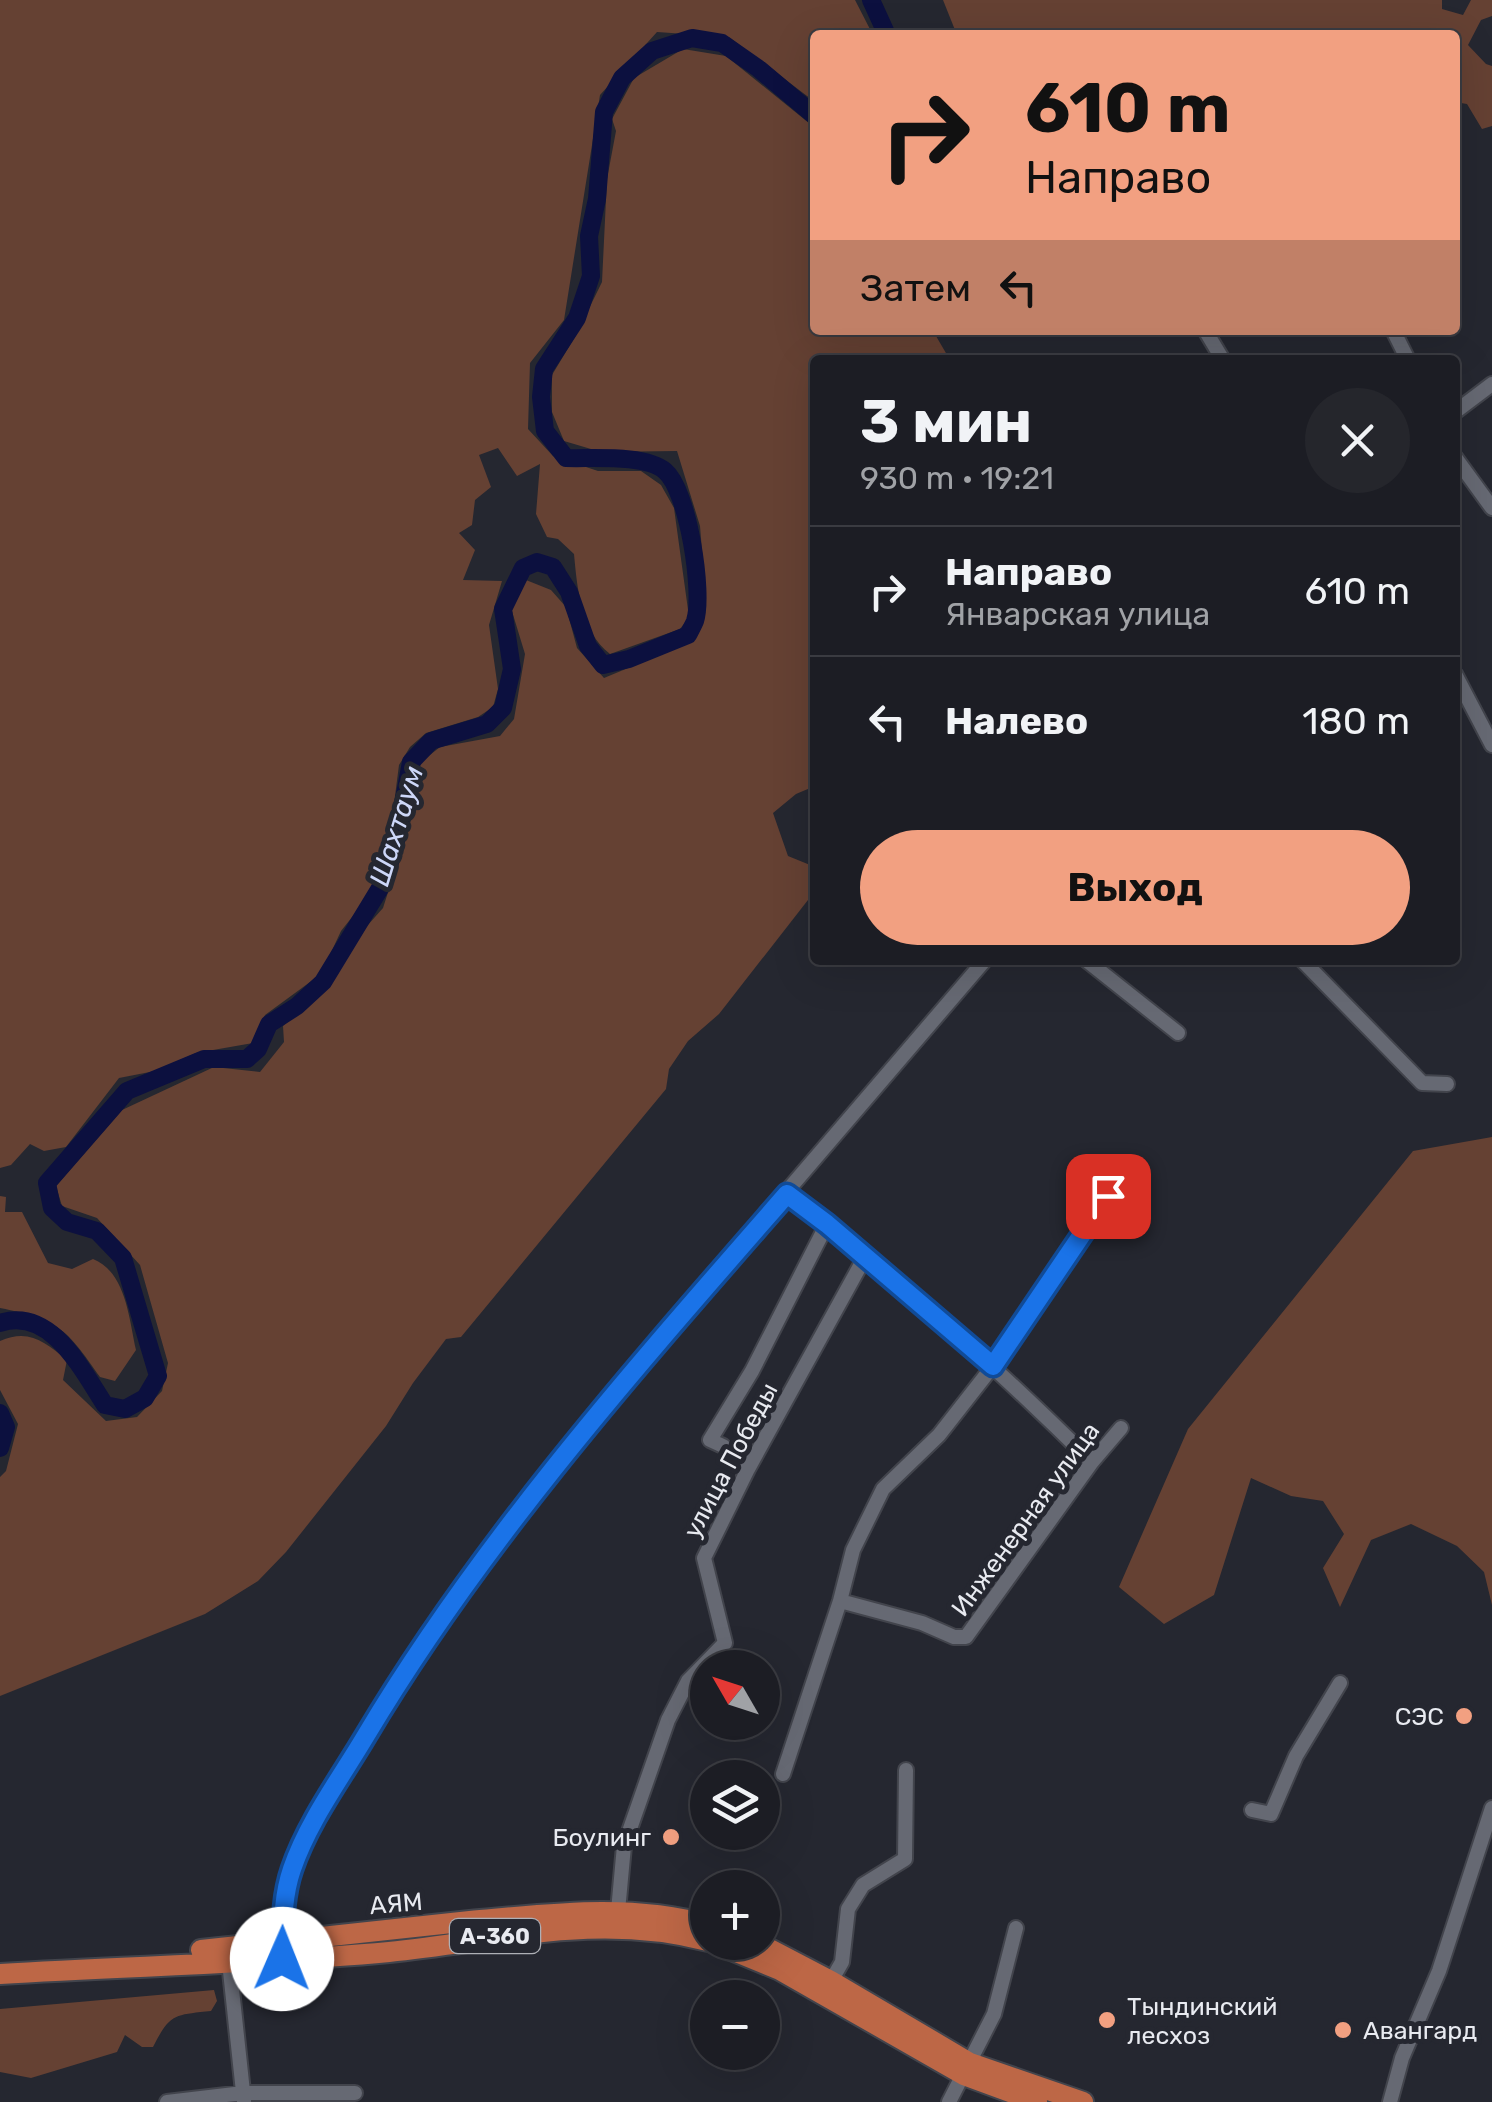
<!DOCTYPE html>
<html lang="ru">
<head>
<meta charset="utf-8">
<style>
  :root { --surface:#1c1d24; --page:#25262c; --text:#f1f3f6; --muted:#a0a2a6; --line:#3a3b41; --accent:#f2a081 }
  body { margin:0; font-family:Rubik,sans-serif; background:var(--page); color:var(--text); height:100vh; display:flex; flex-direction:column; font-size:38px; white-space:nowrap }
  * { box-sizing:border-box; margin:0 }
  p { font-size:32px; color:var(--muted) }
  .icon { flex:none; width:55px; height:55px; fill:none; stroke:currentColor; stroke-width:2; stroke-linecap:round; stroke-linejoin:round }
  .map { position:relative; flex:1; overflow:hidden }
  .details { position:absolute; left:810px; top:355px; width:650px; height:610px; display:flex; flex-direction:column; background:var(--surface); border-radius:10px; box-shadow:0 10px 40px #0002,0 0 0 2px var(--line) }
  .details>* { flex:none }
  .banner { position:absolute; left:810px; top:30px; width:650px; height:305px; border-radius:10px; box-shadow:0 10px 40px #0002,0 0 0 2px var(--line); background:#f2a081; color:#111; overflow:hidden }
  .needle { width:65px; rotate:309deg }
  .buttons { position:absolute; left:690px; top:1650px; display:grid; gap:20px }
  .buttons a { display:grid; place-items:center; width:90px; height:90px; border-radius:50%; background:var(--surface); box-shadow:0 10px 40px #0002,0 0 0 2px var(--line); font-size:50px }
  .pin { position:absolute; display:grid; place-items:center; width:85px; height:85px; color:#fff; margin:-42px; border-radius:20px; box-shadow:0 5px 15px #0006 }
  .me { position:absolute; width:110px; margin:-55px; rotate:1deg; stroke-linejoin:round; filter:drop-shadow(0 0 8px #0008) }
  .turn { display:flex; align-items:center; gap:35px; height:210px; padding:0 50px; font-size:45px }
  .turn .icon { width:130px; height:130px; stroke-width:2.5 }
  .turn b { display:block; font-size:70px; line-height:85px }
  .then { display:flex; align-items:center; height:95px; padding:0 50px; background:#0003; gap:20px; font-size:38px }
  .round { display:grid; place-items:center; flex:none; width:105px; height:105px; border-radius:52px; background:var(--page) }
  .summary { display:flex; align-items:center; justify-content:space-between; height:170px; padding:0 50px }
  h1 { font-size:60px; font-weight:700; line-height:75px }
  .button { display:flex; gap:20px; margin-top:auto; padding:20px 50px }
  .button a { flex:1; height:115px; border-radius:60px; background:var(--accent); color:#111; font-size:40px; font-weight:700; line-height:115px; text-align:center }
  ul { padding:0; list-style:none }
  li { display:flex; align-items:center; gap:30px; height:130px; padding:0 50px; border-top:2px solid var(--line) }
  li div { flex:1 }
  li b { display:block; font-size:38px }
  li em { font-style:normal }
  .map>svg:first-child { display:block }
</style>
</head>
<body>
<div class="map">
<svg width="1492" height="2102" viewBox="0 0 1492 2102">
  <rect width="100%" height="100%" fill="#252730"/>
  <path fill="#654133" d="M 0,0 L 855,0 L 873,35 L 815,35 L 815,102 L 729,37 L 657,32 L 600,95 L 564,320 L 530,363 L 528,429 L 553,456 L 598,471 L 641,471 L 661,485 L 674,508 L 689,617 L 680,629 L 610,654 C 581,632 577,587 574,554 L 558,539 L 547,537 L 536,514 L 540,464 L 517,476 L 498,448 L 479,455 L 491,487 L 475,500 L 472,525 L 459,533 L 475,550 L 463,580 L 502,581 L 489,625 L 498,689 L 493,707 L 478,717 L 426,733 L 410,747 L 399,765 L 388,850 L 364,902 L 341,931 L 321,974 L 265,1015 L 253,1043 L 196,1053 L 155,1071 L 119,1078 L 66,1147 L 44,1151 L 30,1144 L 11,1165 L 0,1168 Z
    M 943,0 L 1442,0 L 1442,9 L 1463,15 L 1471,0 L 1492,0 L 1492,16 L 1481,20 L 1468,45 L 1486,64 L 1492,66 L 1492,126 L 1482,129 L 1467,104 L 1455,102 L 1455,35 L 957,35 Z
    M 683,49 L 726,56 L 815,128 L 815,330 L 925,330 L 936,336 L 950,360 L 815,360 L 815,786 L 796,794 L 773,813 L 788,856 L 815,867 L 815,891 L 719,1014 L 688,1041 L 669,1069 L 666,1089 L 461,1337 L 446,1339 L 413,1383 L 386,1426 L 286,1552 L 258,1581 L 205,1614 L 0,1696 L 0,1477 L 6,1471 L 18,1424 L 0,1390 L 0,1341 C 29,1328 45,1342 67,1360 L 63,1380 L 106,1421 L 137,1417 L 162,1391 L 168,1363 L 140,1265 L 97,1218 L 62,1206 L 56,1186 L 122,1110 L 214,1067 L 260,1072 L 284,1042 L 283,1026 L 315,999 L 359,935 L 383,908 L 413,814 L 421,762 L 440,747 L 500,736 L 514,719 L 525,654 L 511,608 L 526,580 L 551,590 L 566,607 L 577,648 L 604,678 L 693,641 L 706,601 L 700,526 L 677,451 L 601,452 L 564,441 L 552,412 L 552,375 L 576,335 L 602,282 L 607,179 L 616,131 L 612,119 L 634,78 Z
    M 1492,1137 L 1492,1605 L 1484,1572 L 1457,1546 L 1411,1524 L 1371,1540 L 1340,1607 L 1323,1568 L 1344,1534 L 1323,1501 L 1291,1496 L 1251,1478 L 1214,1595 L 1164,1624 L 1119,1587 L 1188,1429 L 1413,1151 Z
    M 0,1196 L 6,1197 L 5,1212 L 22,1212 L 48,1263 L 72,1269 L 93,1259 C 126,1272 129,1319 136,1350 L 115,1381 L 100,1377 C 66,1328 59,1320 0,1308 Z
    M 214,1990 L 217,2001 L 211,2011 C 175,2015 170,2013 153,2047 L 142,2047 L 125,2035 L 117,2052 L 31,2078 L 0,2072 L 0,2009 Z"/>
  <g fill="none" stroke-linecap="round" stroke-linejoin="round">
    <path stroke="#0c103f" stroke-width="18" d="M 871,0 L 887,35
      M 0,1323 C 51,1306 82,1370 105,1405 L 125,1409 L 145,1398 L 158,1376 L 123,1258 L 97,1231 L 67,1222 L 52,1208 L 47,1183 L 127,1091 L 204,1059 L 247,1059 L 258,1049 L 269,1024 L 297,1006 L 323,982 L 385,880 L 397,837 L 411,762 L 431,741 L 487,724 L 503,708 L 512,669 L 503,609 L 523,568 L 537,562 L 553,567 L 569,592 L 588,646 L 603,665 L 629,659 L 688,635 C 690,631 693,626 695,621 C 704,593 688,490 665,471 C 645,454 592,459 566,458 L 545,431 L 541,397 L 544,369 L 577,318 L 591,276 L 589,236 L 597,199 L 604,112 L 622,78 L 652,51 L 692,38 L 722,43 L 759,69 L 815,116
      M 0,1413 L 6,1427 L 0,1448"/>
    <g stroke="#42444c" stroke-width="18">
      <path id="minor" d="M 1205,330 L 1223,360
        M 1393,330 L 1408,360
        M 1455,412 L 1492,384
        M 1455,457 L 1492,508
        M 1455,674 L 1492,745
        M 1086,960 L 1178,1033
        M 1302,960 L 1422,1083 L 1447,1084
        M 787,1194 C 895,1275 996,1367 1092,1462
        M 748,1469 L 723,1446 L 710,1440 L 752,1371 L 827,1224
        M 840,1601 L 922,1623 L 954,1637 L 966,1637 L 1092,1462 L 1121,1428
        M 783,1774 L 840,1601 L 853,1550 L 883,1489 L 939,1435 L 993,1366 L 1108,1196
        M 1252,1810 L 1271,1814 L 1296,1756 L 1340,1683
        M 618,1911 L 624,1846 L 668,1720 L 688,1681 L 725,1643 L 704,1558 L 748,1469 L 865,1257
        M 282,1946 L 285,1891 L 305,1838 L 394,1689 L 506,1528 L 615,1392 L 985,960
        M 229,1962 L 244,2101
        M 831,1981 L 842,1962 L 848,1909 L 863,1885 L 905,1859 L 906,1770
        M 167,2102 L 243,2093 L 355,2093
        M 949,2102 L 994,2014 L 1016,1928
        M 1390,2102 L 1402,2058 L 1439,1971 L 1492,1808"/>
    </g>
    <g stroke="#42444c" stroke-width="24">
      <path id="highway" d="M 712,1942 L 780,1970 L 964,2075 L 1037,2102
        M 756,1942 L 831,1981 L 970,2063 L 1083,2102
        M 201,1950 C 291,1941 380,1930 470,1921 C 549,1914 630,1903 708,1925
        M 0,1974 C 130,1966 260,1964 389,1952 C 501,1941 595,1912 708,1941"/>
    </g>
    <use href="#minor" stroke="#666973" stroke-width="14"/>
    <use href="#highway" stroke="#bd6746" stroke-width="20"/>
  </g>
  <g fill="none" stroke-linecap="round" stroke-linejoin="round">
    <g stroke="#114b97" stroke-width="25">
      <path id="route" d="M 282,1959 C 283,1928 282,1898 292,1869 C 308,1822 340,1779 365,1737 C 483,1539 636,1367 787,1194 L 827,1224 L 993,1366 L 1108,1196"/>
    </g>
    <use href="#route" stroke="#1a73e8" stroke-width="18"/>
  </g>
  <g fill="#f2a081" stroke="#252730" stroke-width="4">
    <circle cx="1464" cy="1716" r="10"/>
    <circle cx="671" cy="1837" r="10"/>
    <circle cx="1107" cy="2020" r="10"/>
    <circle cx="1343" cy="2030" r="10"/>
  </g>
  <g text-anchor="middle" stroke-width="10" stroke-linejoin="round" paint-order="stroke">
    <rect fill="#252730" stroke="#aeb0b6" stroke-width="2.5" x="450" y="1919" width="90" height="34" rx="8"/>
    <g font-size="22" font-weight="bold" fill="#e8eaf0">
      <text x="495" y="1944">А-360</text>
    </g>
    <g font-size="25" fill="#e8eaf0" stroke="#252730">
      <text transform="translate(730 1460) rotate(-62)" y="9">улица Победы</text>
      <text transform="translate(1025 1519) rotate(-54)" y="9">Инженерная улица</text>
      <text transform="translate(396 1903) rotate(-5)" y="9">АЯМ</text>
    </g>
    <g font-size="25" fill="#e8eaf0" stroke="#252730" text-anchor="end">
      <text x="1444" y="1725">СЭС</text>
      <text x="651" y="1846">Боулинг</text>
      <text x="1127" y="2015" text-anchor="start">Тындинский<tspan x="1127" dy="29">лесхоз</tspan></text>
      <text x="1363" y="2039" text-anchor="start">Авангард</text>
    </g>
    <g font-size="28" font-style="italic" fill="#cdd7f8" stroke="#252730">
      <text transform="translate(396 826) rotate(-73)" y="10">Шахтаум</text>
    </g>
  </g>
</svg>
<div class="buttons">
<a><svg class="needle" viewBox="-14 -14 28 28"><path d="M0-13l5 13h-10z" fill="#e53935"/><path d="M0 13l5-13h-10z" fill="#a0a2a6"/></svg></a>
<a><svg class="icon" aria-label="layers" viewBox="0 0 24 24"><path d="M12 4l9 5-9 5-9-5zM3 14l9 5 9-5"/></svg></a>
<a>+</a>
<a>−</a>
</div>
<div class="pin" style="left:1108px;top:1196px;background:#d93025"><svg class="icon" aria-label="arrive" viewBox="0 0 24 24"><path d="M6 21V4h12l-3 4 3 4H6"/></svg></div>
<svg class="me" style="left:282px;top:1959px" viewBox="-20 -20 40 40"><circle r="19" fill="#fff"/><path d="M0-13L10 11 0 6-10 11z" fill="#1a73e8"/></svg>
<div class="banner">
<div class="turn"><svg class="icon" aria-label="right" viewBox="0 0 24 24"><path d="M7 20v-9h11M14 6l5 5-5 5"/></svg><div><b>610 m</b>Направо</div></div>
<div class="then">Затем<svg class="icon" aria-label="left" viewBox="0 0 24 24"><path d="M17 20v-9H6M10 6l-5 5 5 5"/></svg></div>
</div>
<section class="details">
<div class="summary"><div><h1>3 мин</h1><p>930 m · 19:21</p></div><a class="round"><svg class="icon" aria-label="close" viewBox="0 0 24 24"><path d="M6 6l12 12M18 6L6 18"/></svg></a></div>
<ul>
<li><svg class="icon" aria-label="right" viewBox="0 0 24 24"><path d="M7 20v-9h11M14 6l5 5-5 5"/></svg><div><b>Направо</b><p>Январская улица</p></div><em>610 m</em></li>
<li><svg class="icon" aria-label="left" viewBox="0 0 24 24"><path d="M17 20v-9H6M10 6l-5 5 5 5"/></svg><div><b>Налево</b></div><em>180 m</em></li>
</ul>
<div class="button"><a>Выход</a></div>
</section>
</div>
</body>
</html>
